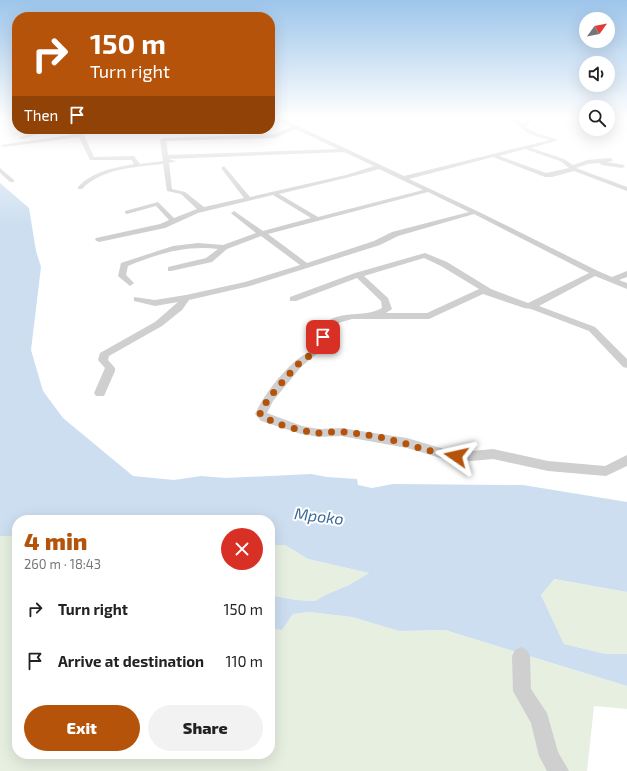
<!DOCTYPE html>
<html lang="en">
<head>
<meta charset="utf-8">
<style>
  :root { --surface:#fff; --page:#f2f2f2; --text:#222; --muted:#767676; --accent:#b45309 }
  body { margin:0; font-family:"Exo 2",sans-serif; background:var(--page); color:var(--text); height:100vh; display:flex; flex-direction:column; font-size:15px; white-space:nowrap }
  * { box-sizing:border-box; margin:0 }
  p { font-size:13px; color:var(--muted) }
  .icon { flex:none; width:22px; height:22px; fill:none; stroke:currentColor; stroke-width:2; stroke-linecap:round; stroke-linejoin:round }
  .map { position:relative; flex:1; overflow:hidden }
  .details { position:absolute; left:12px; top:515px; width:263px; height:244px; display:flex; flex-direction:column; background:var(--surface); border-radius:16px; box-shadow:0 4px 16px #0002 }
  .details>* { flex:none }
  .hud { position:absolute; left:12px; top:12px; width:263px; height:122px; border-radius:16px; box-shadow:0 4px 16px #0002; background:#b45309; color:#fff; overflow:hidden }
  .needle { width:26px; rotate:57deg }
  .tools { position:absolute; left:579px; top:12px; display:grid; gap:8px }
  .tools a { display:grid; place-items:center; width:36px; height:36px; border-radius:50%; background:var(--surface); box-shadow:0 4px 16px #0002; font-size:20px }
  .pin { position:absolute; display:grid; place-items:center; width:34px; height:34px; color:#fff; margin:-17px; border-radius:8px; box-shadow:0 2px 6px #0006 }
  .me { position:absolute; width:44px; margin:-22px; rotate:281deg; stroke-linejoin:round; filter:drop-shadow(0 0 3px #0008) }
  .turn { display:flex; align-items:center; gap:14px; height:84px; padding:0 12px; font-size:18px }
  .turn .icon { width:52px; height:52px; stroke-width:2.5 }
  .turn b { display:block; font-size:28px; line-height:34px }
  .then { display:flex; align-items:center; height:38px; padding:0 12px; background:#0003; gap:8px; font-size:15px }
  .round { display:grid; place-items:center; flex:none; width:42px; height:42px; border-radius:21px; background:var(--page) }
  .summary { display:flex; align-items:center; justify-content:space-between; height:68px; padding:0 12px }
  h1 { font-size:24px; font-weight:800; line-height:30px; color:var(--accent) }
  .button { display:flex; gap:8px; margin-top:auto; padding:8px 12px }
  .button a { flex:1; height:46px; border-radius:24px; background:var(--accent); color:#fff; font-size:16px; font-weight:800; line-height:46px; text-align:center }
  .button a+a { background:var(--page); color:var(--text) }
  ul { padding:0; list-style:none }
  li { display:flex; align-items:center; gap:12px; height:52px; padding:0 12px }
  li div { flex:1 }
  li b { display:block; font-size:15px }
  li em { font-style:normal }
  .map>svg:first-child { display:block }
</style>
</head>
<body>
<div class="map">
<svg width="627" height="771" viewBox="0 0 627 771">
  <rect width="100%" height="100%" fill="#fff"/>
  <path fill="#e6efe0" d="M 0,536 L 17,536 L 17,754 L 270,754 L 270,629 L 282,630 L 293,614 L 309,612 L 352,617 L 399,631 L 445,630 L 627,686 L 627,709 L 594,706 L 587,771 L 0,771 Z
    M 270,545 L 285,545 L 308,559 L 369,573 L 349,585 L 325,595 L 315,601 L 296,600 L 270,595 Z
    M 553,579 L 627,592 L 627,654 L 606,654 L 564,644 L 541,595 Z"/>
  <path fill="#ccdeef" d="M 0,183 L 29,208 L 36,251 L 41,267 L 31,350 L 43,391 L 63,418 L 133,476 L 174,480 L 201,476 L 226,478 L 311,474 L 327,477 L 357,479 L 358,485 L 372,488 L 393,484 L 523,485 L 627,502 L 627,592 L 554,579 L 541,595 L 564,644 L 606,654 L 627,654 L 627,686 L 445,630 L 399,631 L 352,617 L 309,612 L 293,614 L 282,630 L 270,629 L 270,595 L 296,600 L 315,601 L 325,595 L 349,585 L 369,573 L 308,559 L 285,545 L 270,545 L 270,520 L 17,520 L 17,536 L 0,536 Z"/>
  <g fill="none" stroke-linecap="round" stroke-linejoin="round">
    <path fill="#cfcfcf" fill-rule="evenodd" d="M 274,118 L 280,118 L 298,126 L 404,176 L 550,140 C 539,137 524,134 518,124 L 499,118 L 522,122 L 523,124 L 529,118 L 534,118 L 525,127 L 539,134 L 559,140 L 531,148 L 564,159 L 573,165 L 587,160 L 611,158 L 613,161 L 607,162 L 624,165 L 625,166 L 622,168 L 602,165 L 599,163 L 588,164 L 576,168 L 627,187 L 627,191 L 574,171 L 552,177 L 545,177 L 493,157 L 409,179 L 477,211 L 598,271 L 612,277 L 627,271 L 627,277 L 619,280 L 627,283 L 627,289 L 595,276 L 539,306 L 595,327 L 627,359 L 627,368 L 623,367 L 589,331 L 531,309 L 524,308 L 483,294 L 429,319 L 352,319 L 335,324 L 330,329 L 325,347 L 301,367 L 273,401 L 267,413 L 302,426 L 319,429 L 341,428 L 407,438 L 444,449 L 471,451 L 493,449 L 548,461 L 605,466 L 627,455 L 627,466 L 606,476 L 548,471 L 493,459 L 471,461 L 444,459 L 407,448 L 341,436 L 319,437 L 301,434 L 261,421 L 255,414 C 264,395 278,377 293,363 C 300,356 313,351 317,343 C 321,334 319,325 329,320 C 347,311 366,317 382,308 L 381,301 L 357,278 L 296,301 L 290,301 L 290,297 L 355,273 L 425,253 L 447,262 L 491,289 L 528,303 L 589,273 L 474,214 L 398,236 L 380,245 L 250,286 L 189,300 L 182,310 L 162,326 L 109,356 L 108,360 L 115,368 L 115,371 L 104,396 L 96,396 L 94,393 L 105,368 L 98,360 L 100,353 L 155,322 L 178,302 L 155,306 L 134,301 L 134,297 L 155,300 L 186,295 L 245,282 L 300,265 L 261,236 L 227,249 L 212,262 L 171,271 L 168,271 L 168,267 L 206,258 L 218,249 C 186,245 157,254 128,266 L 126,275 L 134,283 L 130,286 L 118,276 L 121,263 L 173,246 L 198,243 L 223,245 L 256,233 L 232,214 L 231,213 L 234,211 L 263,231 L 311,218 L 273,195 L 198,213 L 165,228 L 99,242 L 95,240 L 96,238 L 160,224 L 169,220 L 156,206 L 127,214 L 125,213 L 125,211 L 158,202 L 174,218 L 197,209 L 181,194 L 167,191 L 163,164 C 136,167 102,168 82,189 L 78,189 L 78,187 C 93,171 114,168 134,164 L 132,160 L 90,160 L 79,137 L 4,147 L 1,145 L 77,134 L 73,129 L 78,129 L 84,135 L 94,157 L 134,156 L 140,164 L 163,161 L 160,140 L 163,138 L 274,134 L 291,127 ZM 295,129 L 338,149 L 168,155 L 166,141 L 275,138 ZM 525,149 L 560,161 L 569,168 L 546,173 L 499,156 ZM 344,152 L 374,166 L 346,175 L 250,197 L 224,166 L 221,168 L 244,198 L 204,207 L 185,192 L 172,189 L 169,163 L 176,161 L 168,159 ZM 379,169 L 423,190 L 318,217 L 279,194 L 350,177 ZM 428,192 L 469,212 L 392,232 L 374,241 L 307,263 L 268,234 ZM 424,258 L 441,266 L 479,289 L 427,313 L 386,313 L 392,309 L 388,298 L 364,276 Z
      M 46,129 L 53,129 L 23,139 L 18,138 Z
      M 0,168 L 14,180 L 14,182 L 10,182 L 0,173 Z
      M 521,647 L 527,650 L 530,656 L 531,689 L 547,713 L 558,752 L 569,771 L 547,771 L 539,756 L 531,723 L 513,691 L 512,656 L 515,650 Z"/>
  </g>
  <linearGradient id="sky" x2="0" y2="1"><stop stop-color="#9dc5eb"/><stop offset="0.52" stop-color="#fff"/><stop offset="1" stop-color="#fff" stop-opacity="0"/></linearGradient>
  <rect width="627" height="226" fill="url(#sky)"/>
  <g fill="none" stroke-linecap="round" stroke-linejoin="round">
    <path stroke="#b45309" stroke-width="7" stroke-dasharray="0 12.6" d="M 323,337 L 321,345 L 313,353 L 297,365 L 268,399 L 260,414 C 274,425 301,431 318,433 C 326,433 335,431 343,432 C 355,433 367,435 379,437 C 405,442 430,453 456,456"/>
  </g>
  <g text-anchor="middle" stroke-width="4" stroke-linejoin="round" paint-order="stroke">
    <g font-size="16" font-style="italic" fill="#3b6b99" stroke="#fff">
      <text transform="translate(319 516) rotate(7)" y="6">Mpoko</text>
    </g>
  </g>
</svg>
<div class="tools">
<a><svg class="needle" viewBox="-14 -14 28 28"><path d="M0-13l5 13h-10z" fill="#e53935"/><path d="M0 13l5-13h-10z" fill="#767676"/></svg></a>
<a><svg class="icon" aria-label="sound" viewBox="0 0 24 24"><path d="M4 9h4l5-4v14l-5-4H4zM17 9q2 3 0 6"/></svg></a>
<a><svg class="icon" aria-label="search" viewBox="0 0 24 24"><circle cx="10" cy="10" r="6"/><path d="M15 15l6 6"/></svg></a>
</div>
<div class="pin" style="left:323px;top:337px;background:#d93025"><svg class="icon" aria-label="arrive" viewBox="0 0 24 24"><path d="M6 21V4h12l-3 4 3 4H6"/></svg></div>
<svg class="me" style="left:456px;top:456px" viewBox="-20 -20 40 40"><path d="M0-17L14 15 0 8-14 15z" fill="#b45309" stroke="#fff" stroke-width="4"/></svg>
<div class="hud">
<div class="turn"><svg class="icon" aria-label="right" viewBox="0 0 24 24"><path d="M7 20v-9h11M14 6l5 5-5 5"/></svg><div><b>150 m</b>Turn right</div></div>
<div class="then">Then<svg class="icon" aria-label="arrive" viewBox="0 0 24 24"><path d="M6 21V4h12l-3 4 3 4H6"/></svg></div>
</div>
<section class="details">
<div class="summary"><div><h1>4 min</h1><p>260 m · 18:43</p></div><a class="round" style="background:#d93025;color:#fff"><svg class="icon" aria-label="close" viewBox="0 0 24 24"><path d="M6 6l12 12M18 6L6 18"/></svg></a></div>
<ul>
<li><svg class="icon" aria-label="right" viewBox="0 0 24 24"><path d="M7 20v-9h11M14 6l5 5-5 5"/></svg><div><b>Turn right</b></div><em>150 m</em></li>
<li><svg class="icon" aria-label="arrive" viewBox="0 0 24 24"><path d="M6 21V4h12l-3 4 3 4H6"/></svg><div><b>Arrive at destination</b></div><em>110 m</em></li>
</ul>
<div class="button"><a>Exit</a><a>Share</a></div>
</section>
</div>
</body>
</html>
